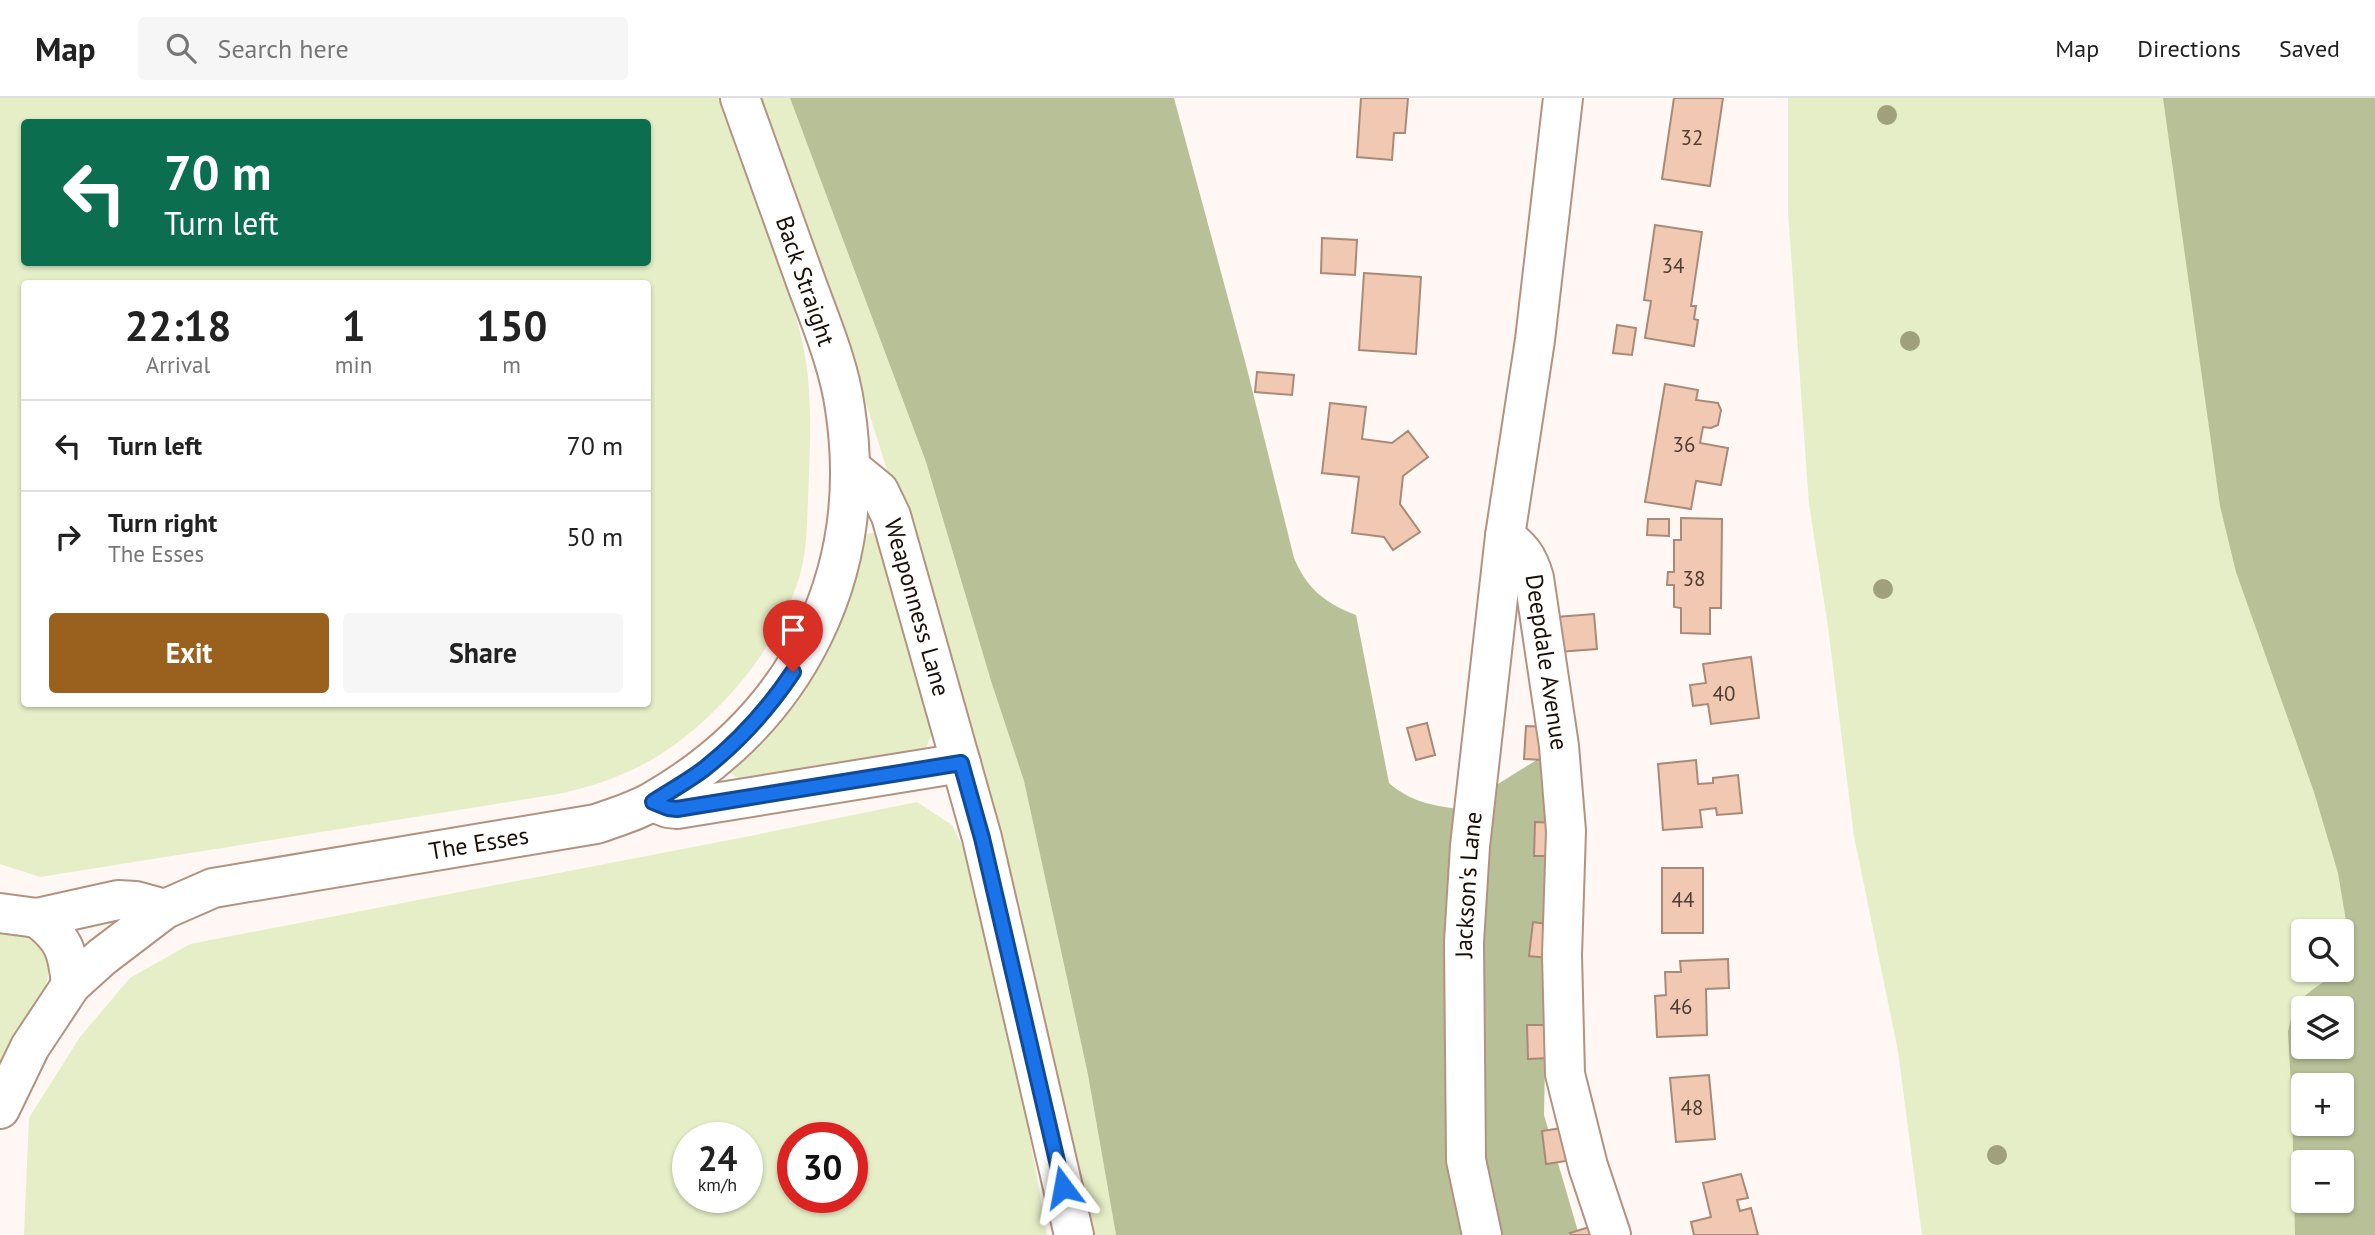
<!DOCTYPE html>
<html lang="en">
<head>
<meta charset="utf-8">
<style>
  :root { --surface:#fff; --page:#f6f6f6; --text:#222; --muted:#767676; --line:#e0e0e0; --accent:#99611d }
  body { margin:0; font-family:"PT Sans",sans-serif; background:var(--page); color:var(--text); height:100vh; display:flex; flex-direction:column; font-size:26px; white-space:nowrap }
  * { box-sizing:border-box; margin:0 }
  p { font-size:23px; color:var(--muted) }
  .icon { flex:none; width:38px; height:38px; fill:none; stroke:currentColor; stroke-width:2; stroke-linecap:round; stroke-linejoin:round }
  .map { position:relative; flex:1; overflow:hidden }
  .drawer { position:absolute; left:21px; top:182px; width:630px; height:427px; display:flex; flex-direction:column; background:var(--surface); border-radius:7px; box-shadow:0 2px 5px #0004 }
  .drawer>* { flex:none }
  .top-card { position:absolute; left:21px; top:21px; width:630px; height:147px; border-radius:7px; box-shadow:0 2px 5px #0004; background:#0b6e4f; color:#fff; overflow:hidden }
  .tools { position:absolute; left:2291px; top:821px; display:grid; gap:14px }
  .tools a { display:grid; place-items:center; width:63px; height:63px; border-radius:7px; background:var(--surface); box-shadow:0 2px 5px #0004; font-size:35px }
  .speed { position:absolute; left:672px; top:1024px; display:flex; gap:14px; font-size:35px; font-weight:700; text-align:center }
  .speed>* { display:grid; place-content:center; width:91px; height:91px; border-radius:50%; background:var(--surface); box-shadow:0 2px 5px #0004; line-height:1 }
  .speed small { font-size:18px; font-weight:400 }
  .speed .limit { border:10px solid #d22; background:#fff; color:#111 }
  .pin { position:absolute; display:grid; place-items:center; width:60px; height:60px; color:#fff; margin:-72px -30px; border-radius:50% 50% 50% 0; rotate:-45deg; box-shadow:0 0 7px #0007 }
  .pin .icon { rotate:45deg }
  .me { position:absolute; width:77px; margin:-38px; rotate:347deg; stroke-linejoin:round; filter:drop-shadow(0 0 5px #0008) }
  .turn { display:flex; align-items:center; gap:24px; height:147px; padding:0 28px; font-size:32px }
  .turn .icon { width:91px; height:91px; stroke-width:2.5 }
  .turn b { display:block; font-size:49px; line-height:60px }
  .eta { display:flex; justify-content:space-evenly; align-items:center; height:119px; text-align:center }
  .eta b { font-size:42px; font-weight:600; line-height:49px }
  .primary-button { display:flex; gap:14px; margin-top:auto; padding:14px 28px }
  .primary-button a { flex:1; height:80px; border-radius:7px; background:var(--accent); color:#fff; font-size:28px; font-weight:600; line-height:80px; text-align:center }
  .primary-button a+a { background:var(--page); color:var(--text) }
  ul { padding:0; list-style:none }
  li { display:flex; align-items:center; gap:21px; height:91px; padding:0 28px; border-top:2px solid var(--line) }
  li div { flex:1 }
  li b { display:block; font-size:26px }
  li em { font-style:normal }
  header { display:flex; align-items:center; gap:42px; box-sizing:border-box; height:98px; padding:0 35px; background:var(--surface); border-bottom:2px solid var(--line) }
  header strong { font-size:33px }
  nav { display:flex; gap:38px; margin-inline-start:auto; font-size:24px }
  .search { width:490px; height:63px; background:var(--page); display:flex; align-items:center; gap:18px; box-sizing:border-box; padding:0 24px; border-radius:7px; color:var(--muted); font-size:26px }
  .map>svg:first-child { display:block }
</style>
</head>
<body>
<header>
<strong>Map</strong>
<div class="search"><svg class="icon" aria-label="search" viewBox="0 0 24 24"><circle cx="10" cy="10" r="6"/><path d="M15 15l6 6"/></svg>Search here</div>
<nav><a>Map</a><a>Directions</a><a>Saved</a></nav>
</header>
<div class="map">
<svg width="2375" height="1137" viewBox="0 0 2375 1137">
  <rect width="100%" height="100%" fill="#fef7f3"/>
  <path fill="#e6eec7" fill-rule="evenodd" d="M 0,0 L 723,0 C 739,49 756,97 772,146 C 784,181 797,216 804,252 C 813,300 810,352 808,401 C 807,423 807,447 802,469 C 783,548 710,633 638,669 C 612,682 586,690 558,696 L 40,779 L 0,766 ZM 24,24 L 648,24 L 648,164 L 24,164 ZM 24,186 L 648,186 L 648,606 L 24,606 Z
    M 757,0 L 790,0 L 926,364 L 991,583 L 1024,683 L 1088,978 L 1116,1137 L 1094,1137 L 987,691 L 861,289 Z
    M 1788,0 L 2375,0 L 2375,1137 L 1922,1137 L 1898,953 L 1854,738 L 1828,529 L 1809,406 L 1788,114 ZM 2303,833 L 2342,833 L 2342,872 L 2303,872 ZM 2303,910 L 2342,910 L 2342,948 L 2303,948 ZM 2303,987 L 2342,987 L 2342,1026 L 2303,1026 ZM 2303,1064 L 2342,1064 L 2342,1102 L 2303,1102 Z
    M 874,435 L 880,438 L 933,633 L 926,650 L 742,683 L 730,675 L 730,668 L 860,440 L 867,436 Z
    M 917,704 L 952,727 L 978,780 L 1029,1035 L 1047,1137 L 24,1137 L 29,1020 L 80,939 L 130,880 L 190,846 L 745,739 ZM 688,1040 L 747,1040 L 747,1099 L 688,1099 ZM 793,1040 L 852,1040 L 852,1099 L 793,1099 Z
    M 0,833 L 31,833 C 37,842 47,852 48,861 C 54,893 15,954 0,983 Z"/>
  <path fill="#b8c098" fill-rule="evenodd" d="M 790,0 L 1174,0 L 1246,267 L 1294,460 C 1307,491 1325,505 1356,517 L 1389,685 C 1411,704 1431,707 1458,711 L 1551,653 L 1544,1017 L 1579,1137 L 1116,1137 L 1088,977 L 1024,683 L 991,583 L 926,364 Z
    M 2163,0 L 2375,0 L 2375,1137 L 2295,1137 L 2292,1007 L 2288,934 L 2294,907 L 2312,892 L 2336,875 L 2338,872 L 2342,872 L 2346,823 L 2338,775 L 2314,694 L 2236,474 L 2220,408 ZM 2303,910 L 2342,910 L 2342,948 L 2303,948 ZM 2303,987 L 2342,987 L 2342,1026 L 2303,1026 ZM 2303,1064 L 2342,1064 L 2342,1102 L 2303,1102 Z"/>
  <path fill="#f1c8b2" stroke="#a98978" stroke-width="2" d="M 1361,0 L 1408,0 L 1405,35 L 1394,35 L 1392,62 L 1357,59 Z
    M 1674,0 L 1723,0 L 1710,88 L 1662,81 Z
    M 1655,127 L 1702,134 L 1691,208 L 1696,208 L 1694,221 L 1698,222 L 1694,248 L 1645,240 L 1651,203 L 1644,202 Z
    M 1322,140 L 1357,142 L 1355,177 L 1321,175 Z
    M 1364,175 L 1421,179 L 1416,256 L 1359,252 Z
    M 1617,227 L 1636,230 L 1632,257 L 1613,255 Z
    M 1257,274 L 1294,277 L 1292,297 L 1255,294 Z
    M 1665,286 L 1698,292 L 1696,302 L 1718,305 L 1721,312 L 1718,327 L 1711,330 L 1703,329 L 1700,345 L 1728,350 L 1721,387 L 1696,383 L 1691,411 L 1645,404 Z
    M 1330,305 L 1366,309 L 1362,341 L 1392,345 L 1408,333 L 1428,359 L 1403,378 L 1400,406 L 1420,434 L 1393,452 L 1384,439 L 1352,435 L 1359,379 L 1322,375 Z
    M 1681,420 L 1722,421 L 1721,510 L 1710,510 L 1710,536 L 1681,535 L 1681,510 L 1674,509 L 1674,487 L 1667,487 L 1668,474 L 1674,474 L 1674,442 L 1681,442 Z
    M 1648,421 L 1669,421 L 1669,438 L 1647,437 Z
    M 1594,516 L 1597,551 L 1558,554 L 1556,519 Z
    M 1751,559 L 1759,620 L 1711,626 L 1708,606 L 1693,608 L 1690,587 L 1706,585 L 1703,566 Z
    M 1427,625 L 1435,657 L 1416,662 L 1407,630 Z
    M 1526,628 L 1546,629 L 1544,662 L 1524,661 Z
    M 1696,662 L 1698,686 L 1713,685 L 1713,680 L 1738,677 L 1742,715 L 1717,717 L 1716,710 L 1700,712 L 1702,729 L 1663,732 L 1658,666 Z
    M 1535,724 L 1555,725 L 1553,758 L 1534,758 Z
    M 1662,770 L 1703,770 L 1703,835 L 1662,835 Z
    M 1533,824 L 1553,827 L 1548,860 L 1529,858 Z
    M 1728,861 L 1729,890 L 1706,891 L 1707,937 L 1657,939 L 1655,898 L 1666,897 L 1665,874 L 1681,874 L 1680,863 Z
    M 1527,927 L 1548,927 L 1549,960 L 1528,961 Z
    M 1709,977 L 1715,1041 L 1676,1044 L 1670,980 Z
    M 1562,1030 L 1566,1063 L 1546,1066 L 1542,1033 Z
    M 1741,1076 L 1748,1100 L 1737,1102 L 1740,1113 L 1751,1110 L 1758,1137 L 1694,1137 L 1691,1124 L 1711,1119 L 1703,1085 Z
    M 1589,1129 L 1591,1137 L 1571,1137 L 1570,1135 Z"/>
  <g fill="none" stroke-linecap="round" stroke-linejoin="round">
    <g stroke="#b39281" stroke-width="42">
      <g id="minor">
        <path id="s1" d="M 1563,0 L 1535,242 L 1505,438 C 1522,452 1528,459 1534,480 L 1559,648 L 1566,733 L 1562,857 L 1565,976 L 1588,1068 L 1611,1137"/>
        <path id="s2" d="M 851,370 L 879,393 L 891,418 L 982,740 L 1074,1137"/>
        <path d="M 653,704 L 668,710 L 677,711 L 961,665"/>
        <path d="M 0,815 L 37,820 L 118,802 L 136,803 L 165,811"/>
        <path d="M 37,820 C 64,840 68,854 71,887"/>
        <path id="s3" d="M 0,1011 L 30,949 L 71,887 L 102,859 L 165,811 L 213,790 L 596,726 C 616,719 637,713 655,702 C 799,618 870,475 845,310 C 839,267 821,225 806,184 C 784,123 762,61 740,0"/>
        <path id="s4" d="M 1482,1137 L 1466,1062 L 1464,844 L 1470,748 L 1505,438"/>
      </g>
    </g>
    <use href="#minor" stroke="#fff" stroke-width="38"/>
  </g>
  <g fill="#9fa17d">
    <circle cx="1887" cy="17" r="10"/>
    <circle cx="1910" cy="243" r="10"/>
    <circle cx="1883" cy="491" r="10"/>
    <circle cx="1997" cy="1057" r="10"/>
  </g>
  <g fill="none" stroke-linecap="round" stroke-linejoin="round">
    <g stroke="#114b97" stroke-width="18">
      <path id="route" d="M 793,574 C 769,610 738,644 704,671 C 688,683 670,693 653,704 L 668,710 L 677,711 L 961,665 L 982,740 L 1063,1089"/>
    </g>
    <use href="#route" stroke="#1a73e8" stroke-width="12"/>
  </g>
  <g text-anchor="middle" stroke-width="7" stroke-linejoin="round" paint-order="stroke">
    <g font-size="21" fill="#4f3c32">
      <text x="1692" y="47">32</text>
      <text x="1673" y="175">34</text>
      <text x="1684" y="354">36</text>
      <text x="1694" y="488">38</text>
      <text x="1724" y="603">40</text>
      <text x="1683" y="809">44</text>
      <text x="1681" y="916">46</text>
      <text x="1692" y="1017">48</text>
    </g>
    <g font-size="24" fill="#190d07" stroke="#fff">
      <text transform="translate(805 183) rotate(71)" y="8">Back Straight</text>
      <text dy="8" stroke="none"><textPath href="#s2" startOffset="159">Weaponness Lane</textPath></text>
      <text dy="8" stroke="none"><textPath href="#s1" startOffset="579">Deepdale Avenue</textPath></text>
      <text dy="8" stroke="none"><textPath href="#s3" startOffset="586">The Esses</textPath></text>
      <text dy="8" stroke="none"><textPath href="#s4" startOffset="352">Jackson's Lane</textPath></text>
    </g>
  </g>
</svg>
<div class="tools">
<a><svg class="icon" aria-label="search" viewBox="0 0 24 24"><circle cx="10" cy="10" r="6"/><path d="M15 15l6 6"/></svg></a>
<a><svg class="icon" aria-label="layers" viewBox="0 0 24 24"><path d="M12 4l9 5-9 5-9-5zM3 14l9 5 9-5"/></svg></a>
<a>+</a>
<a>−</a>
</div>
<div class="speed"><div>24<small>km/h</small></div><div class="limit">30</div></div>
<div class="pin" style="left:793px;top:574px;background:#d93025"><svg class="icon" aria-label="arrive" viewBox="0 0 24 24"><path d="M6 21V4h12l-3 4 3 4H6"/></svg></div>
<svg class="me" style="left:1063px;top:1089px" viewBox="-20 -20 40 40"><path d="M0-17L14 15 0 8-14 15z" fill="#1a73e8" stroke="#fff" stroke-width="4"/></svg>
<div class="top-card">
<div class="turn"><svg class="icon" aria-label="left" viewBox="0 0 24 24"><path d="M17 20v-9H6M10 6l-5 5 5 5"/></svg><div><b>70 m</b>Turn left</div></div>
</div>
<section class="drawer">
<div class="eta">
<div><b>22:18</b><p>Arrival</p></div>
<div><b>1</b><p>min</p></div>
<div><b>150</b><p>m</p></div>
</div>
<ul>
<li><svg class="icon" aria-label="left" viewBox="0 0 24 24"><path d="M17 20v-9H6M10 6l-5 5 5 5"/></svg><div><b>Turn left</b></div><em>70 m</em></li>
<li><svg class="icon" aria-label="right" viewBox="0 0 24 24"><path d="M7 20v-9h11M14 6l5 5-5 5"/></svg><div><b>Turn right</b><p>The Esses</p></div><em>50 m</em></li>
</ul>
<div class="primary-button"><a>Exit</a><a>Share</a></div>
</section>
</div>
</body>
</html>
